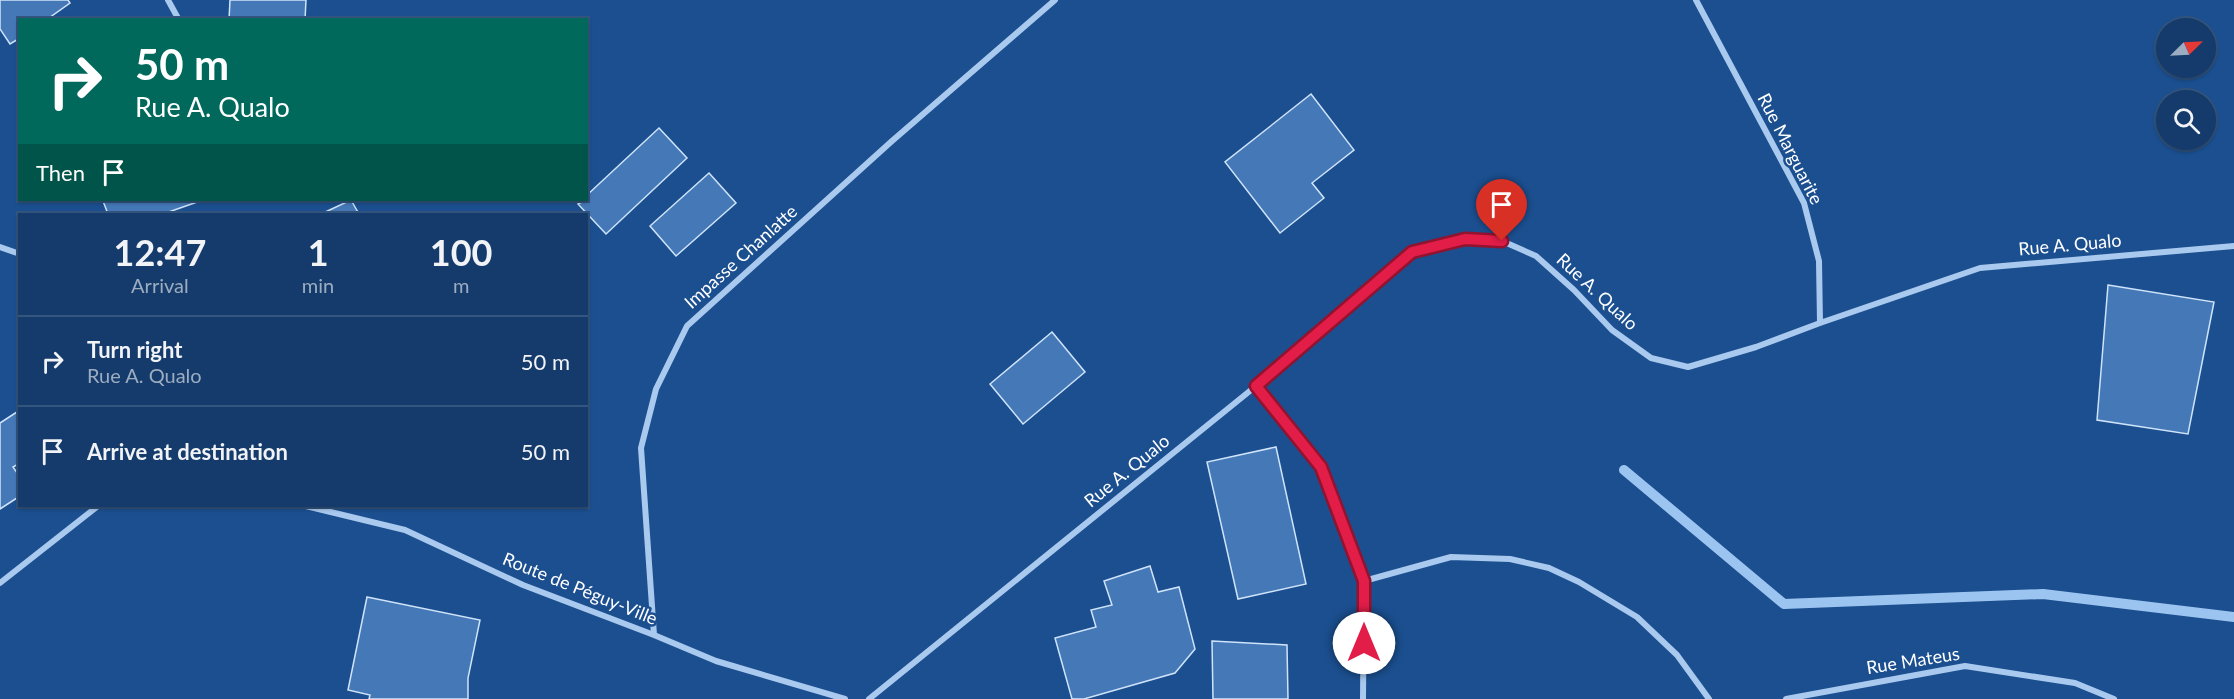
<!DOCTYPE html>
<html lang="en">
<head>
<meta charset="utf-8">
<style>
  :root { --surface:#143b6b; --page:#214673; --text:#f1f3f6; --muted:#9dadc1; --line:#33557e }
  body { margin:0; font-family:Lato,sans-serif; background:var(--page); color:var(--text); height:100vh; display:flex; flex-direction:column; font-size:22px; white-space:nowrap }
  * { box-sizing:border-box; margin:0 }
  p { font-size:20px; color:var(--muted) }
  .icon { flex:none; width:33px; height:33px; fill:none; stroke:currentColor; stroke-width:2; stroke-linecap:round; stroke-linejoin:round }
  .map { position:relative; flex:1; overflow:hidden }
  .drawer { position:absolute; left:18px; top:213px; width:570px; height:294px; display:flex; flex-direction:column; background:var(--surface); border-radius:0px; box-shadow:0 2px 4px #0004,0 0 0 2px var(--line) }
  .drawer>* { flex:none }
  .hud { position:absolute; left:18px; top:18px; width:570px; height:183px; border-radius:0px; box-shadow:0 2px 4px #0004,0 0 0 2px var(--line); background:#00695c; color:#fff; overflow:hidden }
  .needle { width:39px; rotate:66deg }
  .fabs { position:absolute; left:2156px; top:18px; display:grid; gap:12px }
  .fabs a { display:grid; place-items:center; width:60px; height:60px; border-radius:50%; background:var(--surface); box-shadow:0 2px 4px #0004,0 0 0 2px var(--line); font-size:30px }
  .pin { position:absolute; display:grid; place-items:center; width:51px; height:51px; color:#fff; margin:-62px -26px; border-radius:50% 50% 50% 0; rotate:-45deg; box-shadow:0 0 6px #0007 }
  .pin .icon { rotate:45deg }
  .me { position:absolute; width:66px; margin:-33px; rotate:0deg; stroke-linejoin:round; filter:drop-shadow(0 0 4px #0008) }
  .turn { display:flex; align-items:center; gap:21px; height:126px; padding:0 18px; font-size:27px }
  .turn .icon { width:78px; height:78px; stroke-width:2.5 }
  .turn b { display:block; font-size:42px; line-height:51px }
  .then { display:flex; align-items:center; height:57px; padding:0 18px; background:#0003; gap:12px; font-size:22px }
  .eta { display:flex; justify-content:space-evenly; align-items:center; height:102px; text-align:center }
  .eta b { font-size:36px; font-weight:700; line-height:42px }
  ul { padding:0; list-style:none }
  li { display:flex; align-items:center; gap:18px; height:90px; padding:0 18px; border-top:2px solid var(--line) }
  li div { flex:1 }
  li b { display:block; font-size:22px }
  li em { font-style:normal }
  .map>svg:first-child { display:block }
</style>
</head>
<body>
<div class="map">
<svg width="2234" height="699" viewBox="0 0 2234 699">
  <rect width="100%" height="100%" fill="#1b4f8f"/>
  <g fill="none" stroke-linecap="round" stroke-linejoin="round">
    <path stroke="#9cc4f0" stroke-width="10" d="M 1624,470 L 1784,604 L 2043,594 L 2234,617"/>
  </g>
  <path fill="#4478b7" stroke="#cfe3fa" stroke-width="1.5" d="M 0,0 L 68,0 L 70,3 L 46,20 L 20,20 L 20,38 L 10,44 L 0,29 Z
    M 230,0 L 306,0 L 305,20 L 229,20 Z
    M 1311,94 L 1354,150 L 1312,183 L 1324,198 L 1280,233 L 1225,162 Z
    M 659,128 L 687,158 L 606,234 L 578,204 L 586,200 L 586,196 Z
    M 709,173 L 736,203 L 676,256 L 650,226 Z
    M 107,200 L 203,200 L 163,214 L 108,214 L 103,201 Z
    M 351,200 L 359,214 L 321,214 Z
    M 2108,285 L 2214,302 L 2188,434 L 2097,420 Z
    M 1052,332 L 1085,372 L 1023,424 L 990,384 Z
    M 20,410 L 20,463 L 13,467 L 20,477 L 20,496 L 0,509 L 0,423 Z
    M 1276,447 L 1306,584 L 1238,599 L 1207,462 Z
    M 1150,566 L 1158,592 L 1179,587 L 1195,649 L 1175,673 L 1084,699 L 1072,699 L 1055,638 L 1096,627 L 1091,610 L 1112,605 L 1104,581 Z
    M 367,597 L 480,620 L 468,678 L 468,699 L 369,699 L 370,695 L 348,690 Z
    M 1212,641 L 1287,645 L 1288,699 L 1213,699 Z"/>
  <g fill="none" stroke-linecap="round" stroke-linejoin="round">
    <path stroke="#a9c9ee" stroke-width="6" d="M 168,0 L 179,20
      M 1696,0 L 1804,203 L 1819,261 L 1820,323
      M 0,247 L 20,254
      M 1256,386 L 1321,467 L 1364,581 L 1363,699
      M 306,506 L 405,530 L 523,585 L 654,635 L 716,661 L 845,699
      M 1364,581 L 1451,557 L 1510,559 L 1549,568 L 1579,582 L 1637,617 L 1677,655 L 1709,699
      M 0,583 L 98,506
      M 654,635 L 641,448 L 656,389 L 687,326 L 892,141 L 1055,0
      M 869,699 L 1256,386 L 1412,252 L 1465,239 L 1502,241 L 1536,256 L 1574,290 L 1612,330 L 1651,358 L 1688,367 L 1756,347 L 1820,323 L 1980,268 L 2234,246
      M 1786,699 L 1965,666 L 2075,683 L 2114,699"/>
  </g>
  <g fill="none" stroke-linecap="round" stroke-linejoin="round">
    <g stroke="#92132f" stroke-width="15">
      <path id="route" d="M 1364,643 L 1364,581 L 1321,467 L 1256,386 L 1412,252 L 1465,239 L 1502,241"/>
    </g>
    <use href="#route" stroke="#e11d48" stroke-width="10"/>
  </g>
  <g text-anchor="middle" stroke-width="5" stroke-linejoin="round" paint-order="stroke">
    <g font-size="18" fill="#fff" stroke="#1b4f8f">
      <text transform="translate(1790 149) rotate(63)" y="6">Rue Marguarite</text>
      <text transform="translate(2070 245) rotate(-5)" y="6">Rue A. Qualo</text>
      <text transform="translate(741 257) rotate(-42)" y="6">Impasse Chanlatte</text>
      <text transform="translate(1597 292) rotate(43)" y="6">Rue A. Qualo</text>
      <text transform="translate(1127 471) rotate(-39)" y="6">Rue A. Qualo</text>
      <text transform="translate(580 589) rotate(22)" y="6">Route de Péguy-Ville</text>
      <text transform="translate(1913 661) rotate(-9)" y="6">Rue Mateus</text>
    </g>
  </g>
</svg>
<div class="fabs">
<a><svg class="needle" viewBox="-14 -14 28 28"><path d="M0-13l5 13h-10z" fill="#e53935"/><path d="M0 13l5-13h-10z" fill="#9dadc1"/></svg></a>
<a><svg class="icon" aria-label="search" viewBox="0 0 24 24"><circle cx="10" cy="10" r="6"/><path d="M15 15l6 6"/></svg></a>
</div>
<div class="pin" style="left:1502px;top:241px;background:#d93025"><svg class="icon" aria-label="arrive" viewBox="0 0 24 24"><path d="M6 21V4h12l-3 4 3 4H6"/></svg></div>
<svg class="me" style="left:1364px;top:643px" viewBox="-20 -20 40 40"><circle r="19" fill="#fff"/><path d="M0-13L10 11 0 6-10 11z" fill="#e11d48"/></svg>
<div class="hud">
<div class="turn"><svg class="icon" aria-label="right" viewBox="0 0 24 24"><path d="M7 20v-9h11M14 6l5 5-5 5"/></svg><div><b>50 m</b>Rue A. Qualo</div></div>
<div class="then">Then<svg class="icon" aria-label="arrive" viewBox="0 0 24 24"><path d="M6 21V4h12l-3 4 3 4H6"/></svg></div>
</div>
<section class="drawer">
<div class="eta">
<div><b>12:47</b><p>Arrival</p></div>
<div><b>1</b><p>min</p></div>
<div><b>100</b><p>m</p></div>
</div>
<ul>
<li><svg class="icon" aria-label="right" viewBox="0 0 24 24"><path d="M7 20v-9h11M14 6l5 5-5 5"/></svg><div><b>Turn right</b><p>Rue A. Qualo</p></div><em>50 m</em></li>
<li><svg class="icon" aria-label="arrive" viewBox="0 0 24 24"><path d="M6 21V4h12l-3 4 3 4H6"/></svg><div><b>Arrive at destination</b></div><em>50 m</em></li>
</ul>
</section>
</div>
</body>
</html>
